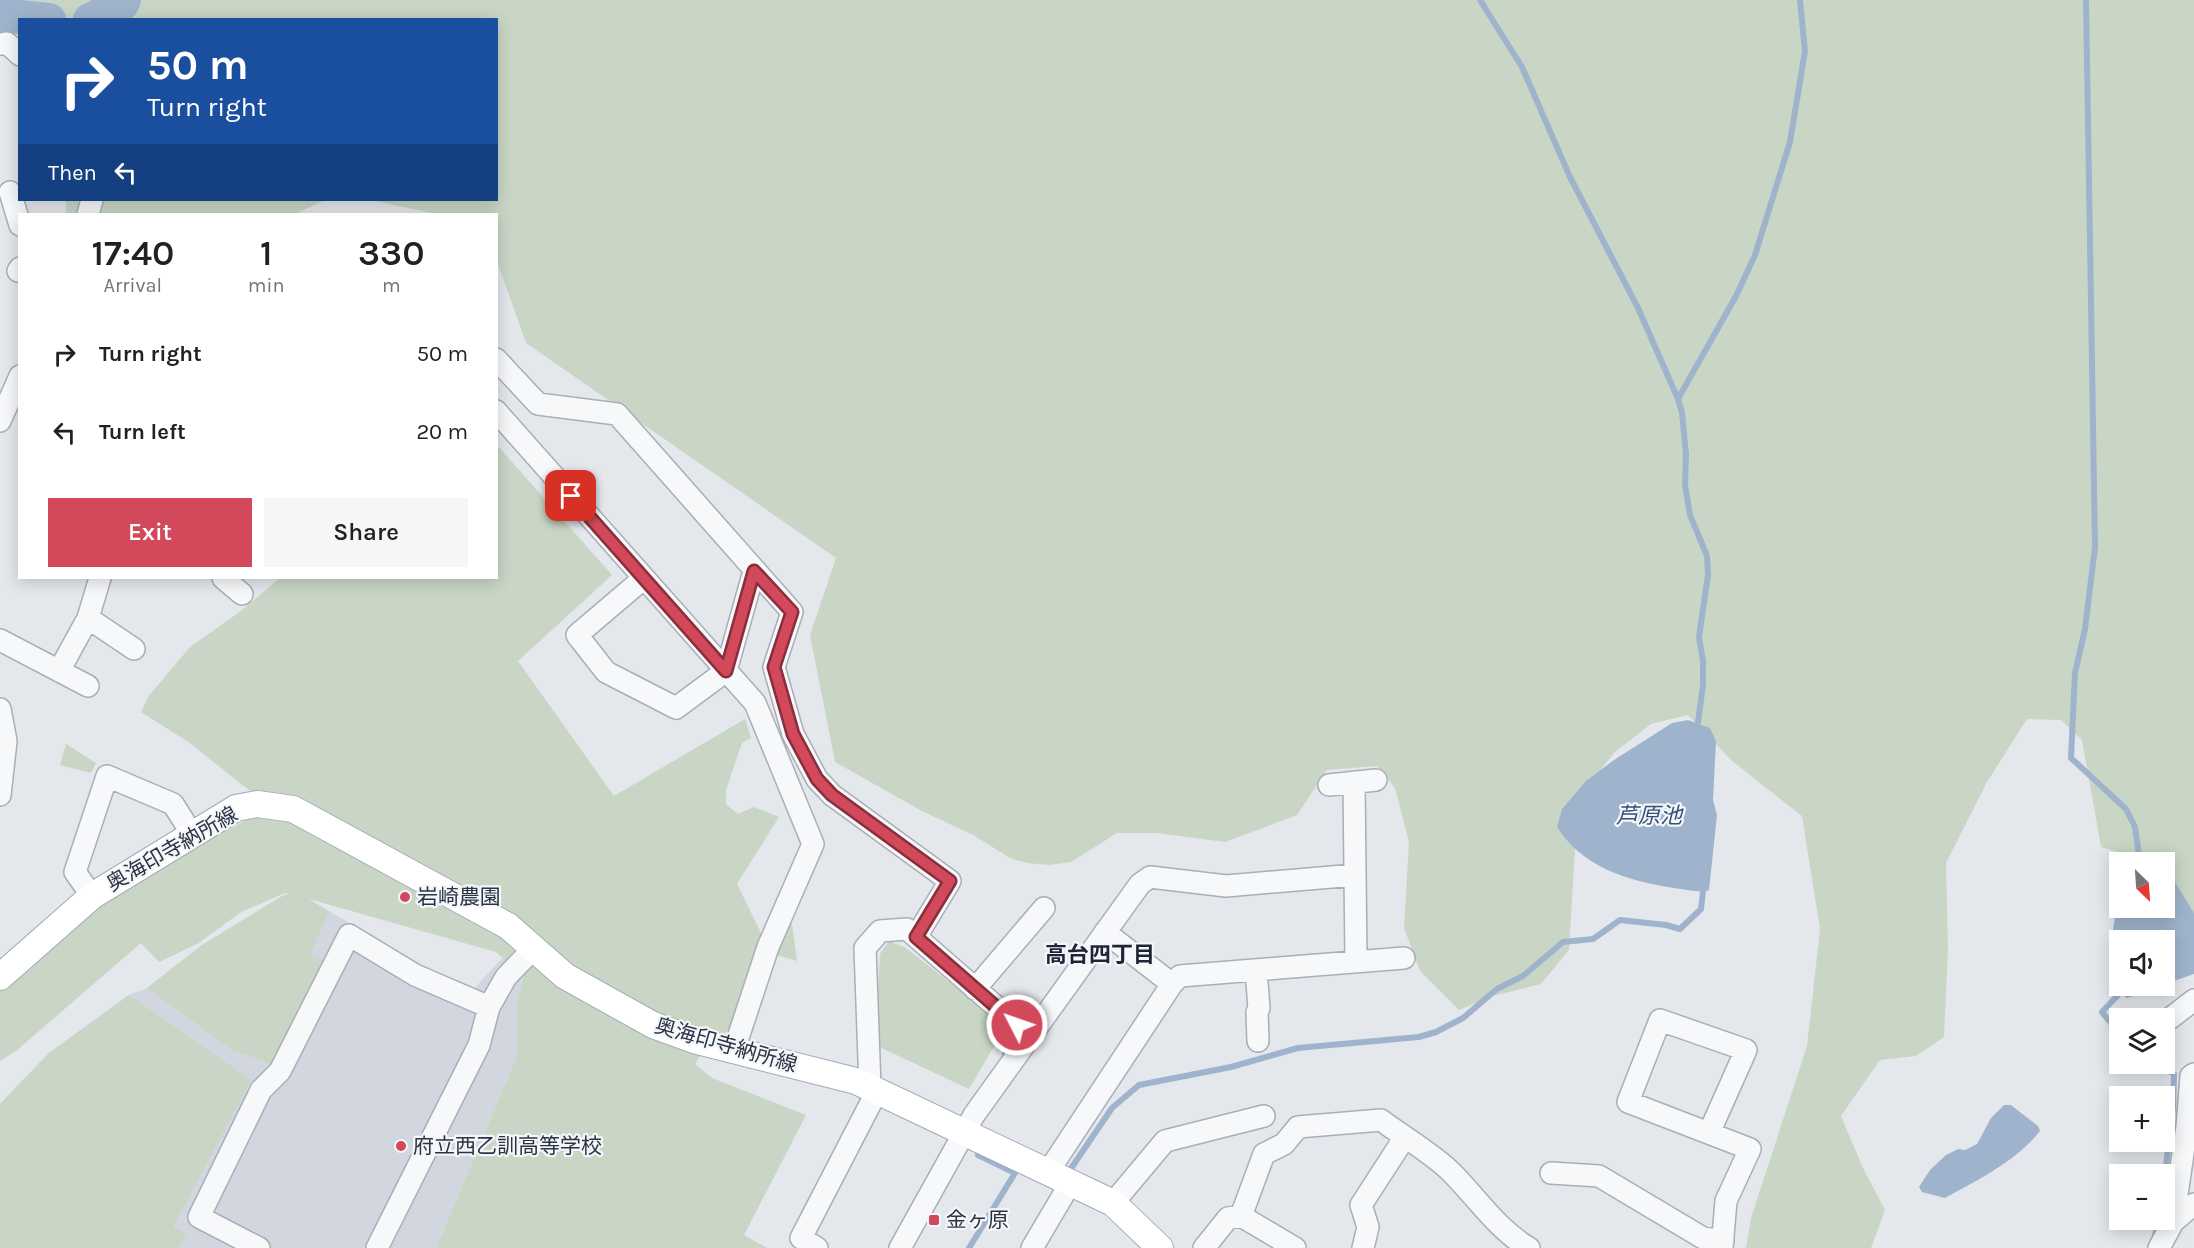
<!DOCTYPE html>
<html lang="en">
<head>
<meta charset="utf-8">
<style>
  :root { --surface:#fff; --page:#f6f6f6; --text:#202124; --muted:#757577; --accent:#d1495b }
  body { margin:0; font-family:Karla,"Noto Sans JP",sans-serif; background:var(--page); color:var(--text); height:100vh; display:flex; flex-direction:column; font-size:22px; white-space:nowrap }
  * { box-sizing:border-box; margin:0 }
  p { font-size:20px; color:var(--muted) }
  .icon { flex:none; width:33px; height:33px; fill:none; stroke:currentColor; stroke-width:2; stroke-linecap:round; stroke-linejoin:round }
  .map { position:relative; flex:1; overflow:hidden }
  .sheet { position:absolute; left:18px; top:213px; width:480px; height:366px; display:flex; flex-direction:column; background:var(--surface); border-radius:0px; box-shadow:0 3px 15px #0003 }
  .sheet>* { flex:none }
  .guide { position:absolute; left:18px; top:18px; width:480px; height:183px; border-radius:0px; box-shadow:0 3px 15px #0003; background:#1a4fa0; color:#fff; overflow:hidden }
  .needle { width:39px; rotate:155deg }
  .tools { position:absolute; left:2109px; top:852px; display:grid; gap:12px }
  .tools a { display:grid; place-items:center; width:66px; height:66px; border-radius:0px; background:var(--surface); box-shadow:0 3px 15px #0003; font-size:30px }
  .pin { position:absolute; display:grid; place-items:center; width:51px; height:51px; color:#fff; margin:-26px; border-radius:12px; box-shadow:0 3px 9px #0006 }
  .me { position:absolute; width:66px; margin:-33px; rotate:311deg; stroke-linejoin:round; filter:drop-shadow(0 0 4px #0008) }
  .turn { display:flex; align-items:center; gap:21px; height:126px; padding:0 30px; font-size:27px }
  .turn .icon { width:78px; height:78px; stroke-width:2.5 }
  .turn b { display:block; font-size:42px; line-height:51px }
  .then { display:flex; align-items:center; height:57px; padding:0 30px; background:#0003; gap:12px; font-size:22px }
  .eta { display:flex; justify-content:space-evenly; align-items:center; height:102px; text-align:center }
  .eta b { font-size:36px; font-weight:600; line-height:42px }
  .button { display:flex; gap:12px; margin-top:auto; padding:12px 30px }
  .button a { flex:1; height:69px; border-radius:0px; background:var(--accent); color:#fff; font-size:24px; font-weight:600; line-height:69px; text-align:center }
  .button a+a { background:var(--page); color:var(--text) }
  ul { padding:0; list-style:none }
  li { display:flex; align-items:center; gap:18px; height:78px; padding:0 30px }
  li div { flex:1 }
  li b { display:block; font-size:22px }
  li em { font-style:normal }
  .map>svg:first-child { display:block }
</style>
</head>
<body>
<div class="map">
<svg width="2194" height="1248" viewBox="0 0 2194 1248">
  <rect width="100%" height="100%" fill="#e4e7ec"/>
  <path fill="#d2d6de" d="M 298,893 L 470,993 L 503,957 L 524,977 L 517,1003 L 517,1056 L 436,1248 L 0,1248 L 0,1104 L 49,1053 L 129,995 L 147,988 L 202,945 L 284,895 Z"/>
  <path fill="#c9d6c5" d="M 0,0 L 2194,0 L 2194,925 L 2165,871 L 2164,862 L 2150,862 L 2101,847 L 2082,740 L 2061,720 L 2027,719 L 1987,782 L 1946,863 L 1948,948 L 1944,1037 L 1916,1056 L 1880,1060 L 1841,1116 L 1862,1166 L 1885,1210 L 1871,1248 L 1746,1248 L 1751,1218 L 1807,1046 L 1820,929 L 1802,816 L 1732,761 L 1688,715 L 1651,724 L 1615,752 L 1578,798 L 1569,950 L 1541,984 L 1492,996 L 1459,1010 L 1420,971 L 1404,928 L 1409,842 L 1395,788 L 1377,766 L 1327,770 L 1297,815 L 1225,842 L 1157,833 L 1117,833 L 1071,862 L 1049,865 L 1027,863 L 1010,858 L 973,835 L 922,811 L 835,762 L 810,635 L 836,558 L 526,343 L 497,261 L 496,214 L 436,214 L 371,200 L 496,200 L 496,20 L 20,20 L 19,34 L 0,28 Z
    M 66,200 L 325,200 L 295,214 L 66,214 Z
    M 497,445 L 612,575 L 518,661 L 614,796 L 745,719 L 751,738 L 742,743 L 726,790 L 726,804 L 738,814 L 754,807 L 779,817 L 737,884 L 764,939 L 734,1027 L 725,1033 L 715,1031 L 695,1064 L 712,1078 L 806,1115 L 744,1235 L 767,1248 L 436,1248 L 517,1056 L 517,1003 L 524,976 L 496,952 L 309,899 L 329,912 L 310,955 L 326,961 L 274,1065 L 231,1049 L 147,988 L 202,945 L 284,895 L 289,894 L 285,893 L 241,912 L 199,943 L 159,962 L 141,943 L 16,1051 L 0,1061 L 0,988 L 97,907 L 197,844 L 245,821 L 268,803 L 242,785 L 190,743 L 141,712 L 148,697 L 190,647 L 241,611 L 280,578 L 496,578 Z
    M 66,744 L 96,763 L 91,773 L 60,765 Z
    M 790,909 L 797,961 L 773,954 Z
    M 889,941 L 906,948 L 998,1021 L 996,1043 L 969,1089 L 875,1045 L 880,954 Z
    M 129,995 L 251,1080 L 173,1227 L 186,1233 L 179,1248 L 0,1248 L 0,1104 L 49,1053 Z"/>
  <path fill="#9fb4cc" d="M 1688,720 L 1710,728 L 1716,741 L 1713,800 L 1717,815 L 1709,890 L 1703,892 C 1649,885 1589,877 1557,827 L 1562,809 L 1586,781 L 1614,760 L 1672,723 Z
    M 2165,870 L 2173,879 L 2194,913 L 2194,974 L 2165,984 L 2164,940 L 2120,940 L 2120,986 L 2161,986 L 2127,998 C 2123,995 2119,993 2116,989 C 2106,970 2113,920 2119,900 L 2120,908 L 2164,908 Z
    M 2004,1105 L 2011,1105 L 2038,1126 L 2040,1131 C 2015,1162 1979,1179 1945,1198 L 1922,1192 L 1919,1187 L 1930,1170 L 1946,1155 L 1958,1149 L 1965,1150 L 1977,1144 L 1991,1118 Z"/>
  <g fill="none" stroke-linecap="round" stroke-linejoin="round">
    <path stroke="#9fb4cc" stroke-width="6" d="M 1480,0 L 1522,67 L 1570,177 L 1638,308 L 1678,399 L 1682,413 L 1686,454 L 1685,485 L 1690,515 L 1707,556 L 1708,575 L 1699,637 L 1703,661 L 1703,685 L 1698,722
      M 2086,0 L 2095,547 L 2085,629 L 2075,673 L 2071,758 L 2126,809 L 2135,827 L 2139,855
      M 1678,399 L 1736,296 L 1755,255 L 1790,142 L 1805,51 L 1800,0
      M 2120,1034 L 2102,1012 L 2120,993
      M 1005,1054 L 1009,1048 L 1007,1024
      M 2156,1064 L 2174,1074 L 2173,1108 L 2164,1183
      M 1072,1167 L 1112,1108 L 1139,1085 L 1231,1067 L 1298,1048 L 1419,1037 L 1436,1032 L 1463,1018 L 1497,989 L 1523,976 L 1563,942 L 1593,939 L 1620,920 L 1666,925 L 1680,929 L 1701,909 L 1703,892
      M 2154,1239 L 2159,1220
      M 969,1248 L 1015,1173 L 978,1155"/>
    <path stroke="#9fb4cc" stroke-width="34" d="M 0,15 L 49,20
      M 90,20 L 122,4 L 124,0"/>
    <g stroke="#a9aeb7" stroke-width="24">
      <path id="minor" d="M 0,44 L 7,43 L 20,55
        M 10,192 L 20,225
        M 88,214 L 92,200
        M 18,271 L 20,268
        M 496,359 L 538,404 L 617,414 L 792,612 L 774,667 L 793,734 L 817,779 L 832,795 L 950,881 L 916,937
        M 496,411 L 755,703 L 813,844 L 768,947 L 734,1050
        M 0,421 L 20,376
        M 223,578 L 242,594
        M 644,578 L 577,635 L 606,672 L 676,708 L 726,671 L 754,571
        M 88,618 L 134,649
        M 0,640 L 88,686
        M 59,671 L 88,618 L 100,578
        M 0,709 L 6,741 L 0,795
        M 1354,782 L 1356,962
        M 1329,785 L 1376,780
        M 92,896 L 75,872 L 107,776 L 173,804 L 192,834
        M 1105,932 L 1172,984
        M 1256,970 L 1259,1008 L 1257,1012 L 1258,1041
        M 975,989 L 1044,908
        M 2164,1023 L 2194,1000
        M 870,1087 L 865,948 L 880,931 L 907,929 L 1031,1037
        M 1709,1133 L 1746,1050 L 1660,1020 L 1628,1102 L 1750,1149 L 1726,1201 L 1722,1248
        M 1048,1172 L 1172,984 L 1180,976 L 1404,958
        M 1551,1173 L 1599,1176 L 1703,1238 L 1723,1241
        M 1113,1203 L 1165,1141 L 1264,1116
        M 1241,1216 L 1295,1248
        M 2173,1222 L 2194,1204
        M 259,1248 L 199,1217 L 261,1090 L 280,1071 L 349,935 L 415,975 L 489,1007
        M 377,1248 L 479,1045 L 489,1007 L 506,977 L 534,948
        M 817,1248 L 801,1238 L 877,1091
        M 900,1248 L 974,1115 L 1140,884 L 1150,877 L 1226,886 L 1355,875
        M 1032,1248 L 1071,1182
        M 1204,1248 L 1228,1218 L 1241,1216 L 1264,1154 L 1284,1144 L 1298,1127 L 1381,1120 C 1402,1136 1435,1155 1452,1173 C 1477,1198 1498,1230 1529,1248
        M 1363,1248 L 1368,1227 L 1361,1205 L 1405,1137
        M 2159,1248 L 2173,1222 L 2187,1126 L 2191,1076 L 2194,1074"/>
    </g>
    <g stroke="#a3abb8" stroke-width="28">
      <path id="major" d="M 0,977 L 92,896 L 236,808 L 257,804 L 293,809 L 508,926 L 565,976 L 653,1025 L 697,1041 L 856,1081 L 1113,1203 L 1160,1248"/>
    </g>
    <use href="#minor" stroke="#f7f8fa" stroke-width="21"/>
    <use href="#major" stroke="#fff" stroke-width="26"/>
  </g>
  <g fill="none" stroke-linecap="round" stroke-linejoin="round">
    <g stroke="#882f3b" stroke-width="15">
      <path id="route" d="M 571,496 L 726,671 L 754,571 L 792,612 L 774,667 L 793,734 L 817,779 L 832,795 L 950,881 L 916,937 L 1017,1025"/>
    </g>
    <use href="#route" stroke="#d1495b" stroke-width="10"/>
  </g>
  <g fill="#d1495b" stroke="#f4f6f9" stroke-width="2">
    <circle cx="405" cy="897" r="6"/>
    <circle cx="401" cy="1146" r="6"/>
    <rect x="928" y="1214" width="12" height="12" rx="3"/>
  </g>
  <g text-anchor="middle" stroke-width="4.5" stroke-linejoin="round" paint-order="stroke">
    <g font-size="21" fill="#2b3445" stroke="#f4f6f9">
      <text transform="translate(172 849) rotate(-30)" y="7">奥海印寺納所線</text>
      <text transform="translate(726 1045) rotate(16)" y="7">奥海印寺納所線</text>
    </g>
    <g font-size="21" fill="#2b3445" stroke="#f4f6f9" text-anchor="start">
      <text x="417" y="904">岩崎農園</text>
      <text x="413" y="1153">府立西乙訓高等学校</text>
      <text x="946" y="1227">金ヶ原</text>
    </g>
    <g font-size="22" font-style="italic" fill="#34527a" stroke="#f4f6f9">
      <text x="1649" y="823">芦原池</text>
    </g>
    <g font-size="22" font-weight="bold" fill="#1d2536" stroke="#f4f6f9">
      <text x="1100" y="962">高台四丁目</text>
    </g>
  </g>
</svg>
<div class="tools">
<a><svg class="needle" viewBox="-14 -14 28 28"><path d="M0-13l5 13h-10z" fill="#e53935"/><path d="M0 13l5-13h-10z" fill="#757577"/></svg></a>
<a><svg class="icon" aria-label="sound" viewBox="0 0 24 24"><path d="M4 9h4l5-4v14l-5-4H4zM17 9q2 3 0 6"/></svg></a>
<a><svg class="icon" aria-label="layers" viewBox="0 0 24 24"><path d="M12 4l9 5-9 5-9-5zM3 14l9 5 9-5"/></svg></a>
<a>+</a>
<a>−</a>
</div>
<div class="pin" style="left:571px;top:496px;background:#d93025"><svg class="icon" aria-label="arrive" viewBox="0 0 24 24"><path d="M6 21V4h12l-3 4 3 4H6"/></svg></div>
<svg class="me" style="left:1017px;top:1025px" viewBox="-20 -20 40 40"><circle r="17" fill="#d1495b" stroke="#fff" stroke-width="3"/><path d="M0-11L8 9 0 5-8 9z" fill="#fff"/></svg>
<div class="guide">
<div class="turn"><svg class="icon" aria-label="right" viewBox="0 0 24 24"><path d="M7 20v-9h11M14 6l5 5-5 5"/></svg><div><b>50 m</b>Turn right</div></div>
<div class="then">Then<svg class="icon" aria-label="left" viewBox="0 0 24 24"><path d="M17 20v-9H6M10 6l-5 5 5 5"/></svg></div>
</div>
<section class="sheet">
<div class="eta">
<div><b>17:40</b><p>Arrival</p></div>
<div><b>1</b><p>min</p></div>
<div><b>330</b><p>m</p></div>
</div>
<ul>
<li><svg class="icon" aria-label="right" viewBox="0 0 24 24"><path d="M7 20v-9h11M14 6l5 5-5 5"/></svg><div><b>Turn right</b></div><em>50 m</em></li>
<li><svg class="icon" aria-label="left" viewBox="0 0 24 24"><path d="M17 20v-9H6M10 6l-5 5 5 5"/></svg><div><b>Turn left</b></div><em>20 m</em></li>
</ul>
<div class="button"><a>Exit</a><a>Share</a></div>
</section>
</div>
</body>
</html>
